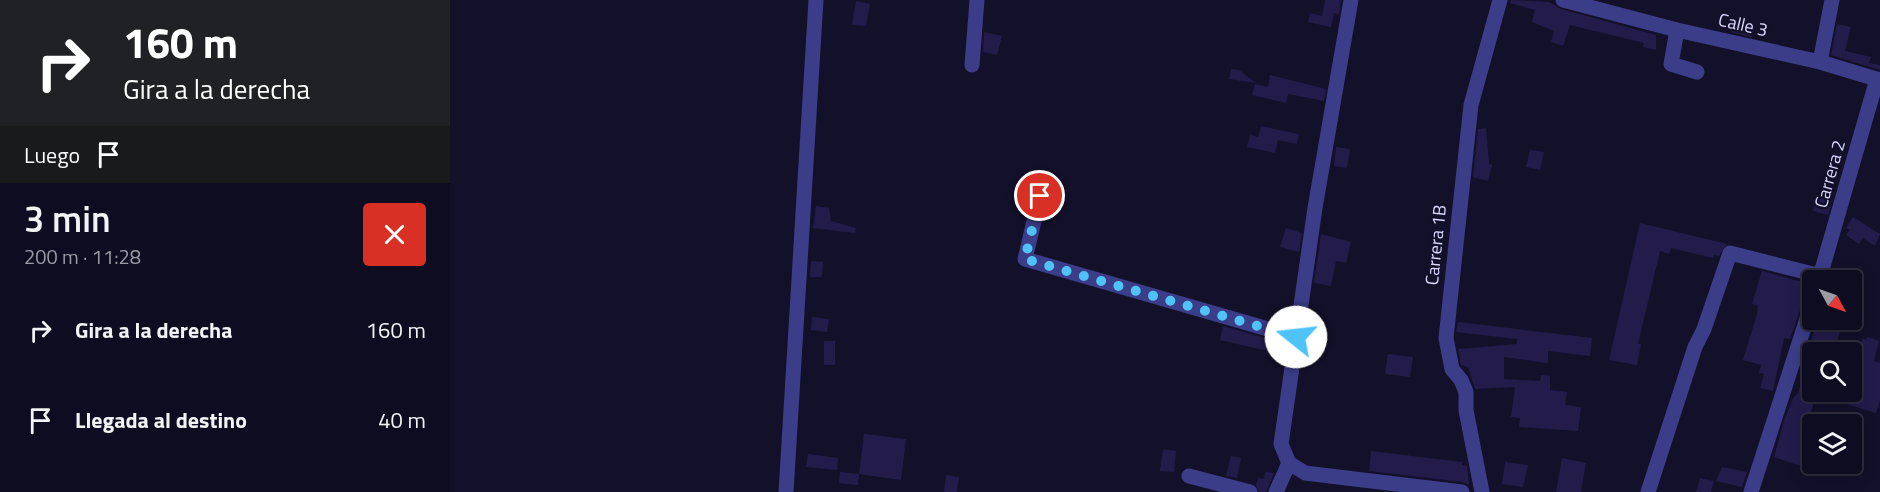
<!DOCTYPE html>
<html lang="es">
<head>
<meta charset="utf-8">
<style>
  :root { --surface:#0e0c20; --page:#1c1a2d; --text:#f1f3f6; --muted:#9b9ba5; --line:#2e2c3e }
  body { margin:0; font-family:"Titillium Web",sans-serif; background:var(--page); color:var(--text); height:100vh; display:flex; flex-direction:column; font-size:22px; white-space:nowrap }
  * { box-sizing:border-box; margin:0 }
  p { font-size:20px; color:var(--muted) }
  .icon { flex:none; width:33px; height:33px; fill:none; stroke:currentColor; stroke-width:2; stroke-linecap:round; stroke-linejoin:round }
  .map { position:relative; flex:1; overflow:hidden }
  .side { display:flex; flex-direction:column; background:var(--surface); width:450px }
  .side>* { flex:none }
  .top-card { background:#202124; color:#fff; overflow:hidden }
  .needle { width:39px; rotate:130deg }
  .buttons { position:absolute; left:1352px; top:270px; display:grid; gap:12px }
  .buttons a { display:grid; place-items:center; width:60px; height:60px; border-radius:6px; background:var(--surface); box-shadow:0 3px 15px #0003,0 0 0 2px var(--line); font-size:30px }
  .pin { position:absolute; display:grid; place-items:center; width:51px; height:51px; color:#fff; margin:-26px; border:3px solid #fff; border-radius:50%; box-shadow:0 2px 6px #0007 }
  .me { position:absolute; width:66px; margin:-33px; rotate:286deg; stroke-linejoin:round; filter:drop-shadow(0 0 4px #0008) }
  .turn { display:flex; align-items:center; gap:21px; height:126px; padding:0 24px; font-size:27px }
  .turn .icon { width:78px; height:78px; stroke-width:2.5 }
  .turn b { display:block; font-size:42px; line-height:51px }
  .then { display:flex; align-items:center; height:57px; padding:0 24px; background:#0003; gap:12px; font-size:22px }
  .round { display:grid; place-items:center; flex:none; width:63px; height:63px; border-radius:6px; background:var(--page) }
  .summary { display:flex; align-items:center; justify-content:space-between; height:102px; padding:0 24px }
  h1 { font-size:36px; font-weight:600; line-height:45px }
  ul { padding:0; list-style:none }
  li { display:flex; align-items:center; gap:18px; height:90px; padding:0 24px }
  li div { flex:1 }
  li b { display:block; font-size:22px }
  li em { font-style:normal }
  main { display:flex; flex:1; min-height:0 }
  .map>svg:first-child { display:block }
</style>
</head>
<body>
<main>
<section class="side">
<div class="top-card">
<div class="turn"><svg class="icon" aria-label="right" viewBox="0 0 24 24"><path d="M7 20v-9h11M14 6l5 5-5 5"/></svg><div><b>160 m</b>Gira a la derecha</div></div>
<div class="then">Luego<svg class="icon" aria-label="arrive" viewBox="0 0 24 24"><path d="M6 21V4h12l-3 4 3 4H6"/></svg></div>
</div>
<div class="summary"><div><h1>3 min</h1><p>200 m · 11:28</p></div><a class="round" style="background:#d93025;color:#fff"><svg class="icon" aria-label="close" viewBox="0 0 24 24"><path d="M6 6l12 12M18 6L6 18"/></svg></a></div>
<ul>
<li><svg class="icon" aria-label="right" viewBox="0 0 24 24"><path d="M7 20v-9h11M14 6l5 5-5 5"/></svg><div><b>Gira a la derecha</b></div><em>160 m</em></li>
<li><svg class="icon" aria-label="arrive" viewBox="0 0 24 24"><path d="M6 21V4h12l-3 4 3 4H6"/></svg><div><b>Llegada al destino</b></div><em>40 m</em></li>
</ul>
</section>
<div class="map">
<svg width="1430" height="492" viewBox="0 0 1430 492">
  <rect width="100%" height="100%" fill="#13102a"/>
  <path fill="#231c4b" d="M 875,0 L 891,0 L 889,14 L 884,13 L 881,27 L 858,22 L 860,13 L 872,16 Z
    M 1061,0 L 1099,2 L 1111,9 L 1206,35 L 1206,50 L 1193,47 L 1194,43 L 1120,25 L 1113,46 L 1101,42 L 1104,31 L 1082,22 L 1085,10 L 1060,3 Z
    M 406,1 L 420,4 L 416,26 L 402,25 Z
    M 1284,19 L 1304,24 L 1301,37 L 1281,32 Z
    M 1387,24 L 1401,27 L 1395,51 L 1421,57 L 1419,63 L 1430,65 L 1430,70 L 1381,55 Z
    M 534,32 L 552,36 L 547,55 L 533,52 Z
    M 781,69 L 789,70 L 806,83 L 779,79 Z
    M 820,75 L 876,89 L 874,101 L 838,94 L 836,103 L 802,95 L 805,84 L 818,87 Z
    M 811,126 L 849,134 L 847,144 L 828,140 L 825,153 L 797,147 L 800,135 L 808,137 Z
    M 1036,128 L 1039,164 L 1042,165 L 1038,181 L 1023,177 L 1028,129 Z
    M 886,147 L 900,149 L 897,168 L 884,166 Z
    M 1080,150 L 1094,152 L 1090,170 L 1076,167 Z
    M 1367,195 L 1382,199 L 1378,215 L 1363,211 Z
    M 366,206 L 379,208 L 381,221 L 406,228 L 405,233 L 363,228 Z
    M 1403,217 L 1430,234 L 1425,246 L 1413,238 L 1409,244 L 1396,235 L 1400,230 L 1396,228 Z
    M 1190,223 L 1277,244 L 1269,256 L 1264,255 L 1263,258 L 1221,248 L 1219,254 L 1210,251 L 1188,344 L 1191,344 L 1187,365 L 1159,360 Z
    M 836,228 L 852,233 L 849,252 L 830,247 Z
    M 871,234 L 901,242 L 896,263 L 886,261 L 881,286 L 864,283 Z
    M 361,261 L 373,262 L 372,277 L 360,277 Z
    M 1386,269 L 1413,280 L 1381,280 Z
    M 1312,271 L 1359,284 L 1340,339 L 1334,338 L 1323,391 L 1310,388 L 1314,374 L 1309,373 L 1311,365 L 1293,360 L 1307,314 L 1308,306 L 1302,304 Z
    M 362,317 L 379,319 L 377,332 L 361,330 Z
    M 1367,320 L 1392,324 L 1384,352 L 1358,352 Z
    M 1008,322 L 1142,338 L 1140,356 L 1098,351 L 1098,363 L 1054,357 L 1054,379 L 1090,381 L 1091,375 L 1100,376 L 1100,390 L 1117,392 L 1115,405 L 1131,407 L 1128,431 L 1069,427 L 1070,418 L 1061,417 L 1065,387 L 1025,389 L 1018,367 L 1011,365 L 1008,349 L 1067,344 L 1067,339 L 1006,332 Z
    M 773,326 L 833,343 L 831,354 L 770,340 Z
    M 1417,337 L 1429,341 L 1424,361 L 1430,363 L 1430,400 L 1426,413 L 1366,395 L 1357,426 L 1360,426 L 1354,452 L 1362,454 L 1362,470 L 1324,457 L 1334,421 L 1343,398 L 1348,393 L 1360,354 L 1362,355 L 1362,392 L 1401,392 L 1401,355 L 1406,356 L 1413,338 L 1416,340 Z
    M 374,341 L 385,341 L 385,365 L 374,365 Z
    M 938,354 L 963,357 L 960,377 L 935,374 Z
    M 414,434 L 456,439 L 451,480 L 409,474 Z
    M 713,449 L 726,451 L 724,472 L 710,471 Z
    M 921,451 L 1012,462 L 1012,465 L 1017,466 L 1019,485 L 1013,482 L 919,471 Z
    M 358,454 L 388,458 L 387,470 L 356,467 Z
    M 781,456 L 791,458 L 787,478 L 776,476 Z
    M 1112,458 L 1136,463 L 1131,492 L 1106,492 Z
    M 1055,462 L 1078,465 L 1073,487 L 1052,484 Z
    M 1272,467 L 1297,472 L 1292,487 L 1266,481 Z
    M 390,472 L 409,474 L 408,485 L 389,483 Z
    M 815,472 L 824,473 L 816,492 L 809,492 L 806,485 L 808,478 L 814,479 Z
    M 496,475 L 509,477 L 507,492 L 494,492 Z
    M 1250,478 L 1264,481 L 1261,492 L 1246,492 Z"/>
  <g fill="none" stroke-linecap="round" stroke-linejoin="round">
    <path stroke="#3b3d89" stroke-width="15" d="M 901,0 L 865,208 L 831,444 L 839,463 L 855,473 L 1012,492
      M 1113,0 L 1227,30 L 1370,62 L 1430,80
      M 1227,30 L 1221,64 L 1247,72
      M 1370,62 L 1382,0
      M 522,65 L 527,0
      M 590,196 L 575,259 L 846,337
      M 1369,280 L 1427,79
      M 739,476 L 800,492
      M 336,492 L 366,0
      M 826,492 L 839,463
      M 1032,492 L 1016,410 L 1016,392 L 1011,380 L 1002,369 L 996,338 L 1021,105 L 1050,0
      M 1198,492 L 1245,347 L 1254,329 L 1280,253 L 1371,276
      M 1301,492 L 1362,303"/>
  </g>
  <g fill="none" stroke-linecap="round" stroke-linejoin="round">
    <path stroke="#4fc3f7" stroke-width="10" stroke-dasharray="0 18" d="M 590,196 L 575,259 L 846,337"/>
  </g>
  <g text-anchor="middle" stroke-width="5" stroke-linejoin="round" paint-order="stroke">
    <g font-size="18" fill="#dbd9ff" stroke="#13102a">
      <text transform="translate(1293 25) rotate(13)" y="6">Calle 3</text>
      <text transform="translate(1380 174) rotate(-74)" y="6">Carrera 2</text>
      <text transform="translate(986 245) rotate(-84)" y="6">Carrera 1B</text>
    </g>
  </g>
</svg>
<div class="buttons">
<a><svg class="needle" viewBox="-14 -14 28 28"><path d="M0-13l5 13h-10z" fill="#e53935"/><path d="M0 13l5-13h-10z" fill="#9b9ba5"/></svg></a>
<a><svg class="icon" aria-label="search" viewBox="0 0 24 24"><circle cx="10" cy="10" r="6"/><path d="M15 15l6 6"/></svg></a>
<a><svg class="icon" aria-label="layers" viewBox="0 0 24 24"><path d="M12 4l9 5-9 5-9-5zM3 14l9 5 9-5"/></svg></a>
</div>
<div class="pin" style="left:590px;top:196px;background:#d93025"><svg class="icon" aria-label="arrive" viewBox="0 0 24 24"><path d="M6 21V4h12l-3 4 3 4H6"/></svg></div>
<svg class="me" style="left:846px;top:337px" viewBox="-20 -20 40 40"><circle r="19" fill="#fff"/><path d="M0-13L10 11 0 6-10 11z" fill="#4fc3f7"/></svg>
</div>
</main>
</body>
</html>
